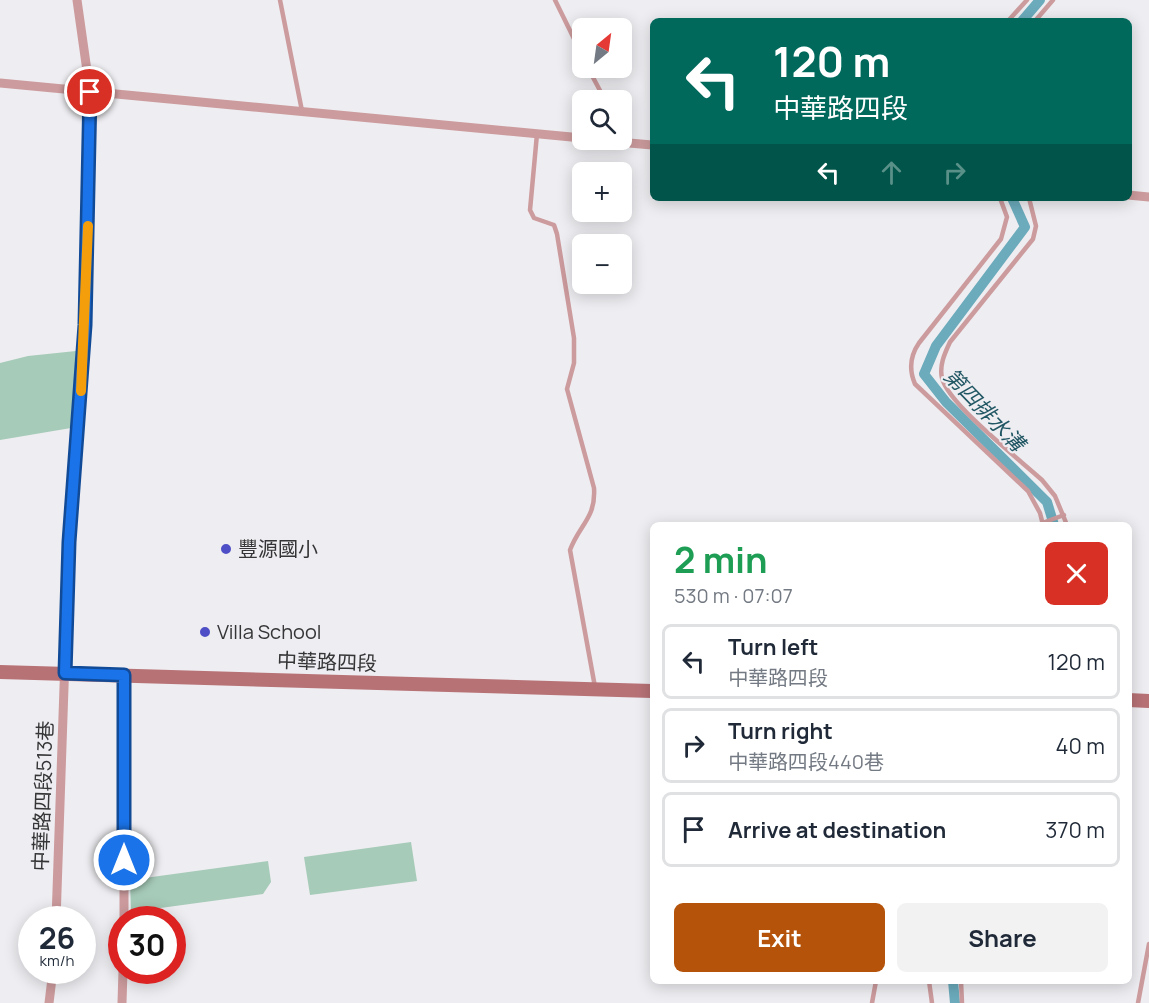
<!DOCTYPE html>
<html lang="en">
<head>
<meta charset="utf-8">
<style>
  :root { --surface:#fff; --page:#f2f2f3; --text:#1f2937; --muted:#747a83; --line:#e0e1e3; --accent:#b45309 }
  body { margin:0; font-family:Manrope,"Noto Sans TC",sans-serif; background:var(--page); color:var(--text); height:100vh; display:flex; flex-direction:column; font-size:22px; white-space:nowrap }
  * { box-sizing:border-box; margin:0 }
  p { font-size:20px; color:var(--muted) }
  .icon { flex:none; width:33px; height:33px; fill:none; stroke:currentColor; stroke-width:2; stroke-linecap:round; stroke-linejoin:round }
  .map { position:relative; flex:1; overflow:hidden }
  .sheet { position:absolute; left:650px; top:522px; width:482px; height:462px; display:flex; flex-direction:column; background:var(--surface); border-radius:9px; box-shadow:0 3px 15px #0003 }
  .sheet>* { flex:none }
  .guide { position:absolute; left:650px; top:18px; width:482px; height:183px; border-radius:9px; box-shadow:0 3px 15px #0003; background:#00695c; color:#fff; overflow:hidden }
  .needle { width:39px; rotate:29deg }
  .controls { position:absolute; left:572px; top:18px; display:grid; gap:12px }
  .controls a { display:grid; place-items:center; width:60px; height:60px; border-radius:9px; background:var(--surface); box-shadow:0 3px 15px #0003; font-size:30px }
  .speed { position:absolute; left:18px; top:906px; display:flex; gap:12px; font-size:30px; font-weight:700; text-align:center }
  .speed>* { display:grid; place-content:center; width:78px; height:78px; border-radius:50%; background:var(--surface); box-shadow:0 3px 15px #0003; line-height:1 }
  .speed small { font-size:15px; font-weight:400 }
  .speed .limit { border:9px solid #d22; background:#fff; color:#111 }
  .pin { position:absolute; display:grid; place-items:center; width:51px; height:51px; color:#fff; margin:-26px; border:3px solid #fff; border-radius:50%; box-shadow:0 2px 6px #0007 }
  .me { position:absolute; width:66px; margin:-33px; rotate:0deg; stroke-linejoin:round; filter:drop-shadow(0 0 4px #0008) }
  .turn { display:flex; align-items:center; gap:21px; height:126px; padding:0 24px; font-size:27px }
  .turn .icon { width:78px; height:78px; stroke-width:2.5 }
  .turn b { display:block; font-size:42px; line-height:51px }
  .lanes { display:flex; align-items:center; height:57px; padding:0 24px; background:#0003; justify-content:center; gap:30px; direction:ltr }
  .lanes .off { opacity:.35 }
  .round { display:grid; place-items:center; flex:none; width:63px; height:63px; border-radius:9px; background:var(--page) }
  .headline { display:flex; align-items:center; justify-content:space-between; height:102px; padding:0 24px }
  h1 { font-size:36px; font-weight:700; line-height:45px; color:#1e9e55 }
  .action { display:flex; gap:12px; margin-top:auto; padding:12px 24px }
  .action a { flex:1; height:69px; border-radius:9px; background:var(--accent); color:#fff; font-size:24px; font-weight:700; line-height:69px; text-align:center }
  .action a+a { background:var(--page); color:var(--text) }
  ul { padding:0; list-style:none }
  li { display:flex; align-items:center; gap:18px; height:75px; margin:0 12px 9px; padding:0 12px; border:3px solid var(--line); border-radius:9px }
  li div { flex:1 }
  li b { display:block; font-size:22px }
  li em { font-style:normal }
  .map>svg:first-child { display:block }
</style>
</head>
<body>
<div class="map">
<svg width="1149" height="1003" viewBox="0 0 1149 1003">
  <rect width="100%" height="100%" fill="#eeedf1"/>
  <path fill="#a6cbb8" d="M 76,351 L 71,428 L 0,440 L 0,363 L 28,356 Z
    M 411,842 L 417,881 L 310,895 L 304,857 Z
    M 268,861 L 271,882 L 263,894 L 131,912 L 130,880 Z"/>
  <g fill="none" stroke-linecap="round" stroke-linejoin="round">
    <path stroke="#6babbc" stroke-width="10" d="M 1022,21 L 1040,0
      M 1012,198 L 1025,227 L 936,346 L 924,374 L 946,402 L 1047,502 L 1054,525
      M 953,981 L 955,1003"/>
    <path stroke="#cc9b9d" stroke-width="4.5" d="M 280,0 L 302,111
      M 555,0 L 582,55
      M 1008,21 L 1027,0
      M 1035,21 L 1053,0
      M 588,68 L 605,100
      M 621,132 L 627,143
      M 537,134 L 530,210 L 534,218 L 554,225 L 557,234 L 574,338 L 574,363 L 567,389 L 594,488 C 596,518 580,524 570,550 L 595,687
      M 1000,198 L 1007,217 L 1001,239 L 919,343 C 910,356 909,370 915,384 L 1028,491 L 1040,513 L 1043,525
      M 1029,198 L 1036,226 L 1033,239 L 950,342 C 945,353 939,365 942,378 C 948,404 1019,459 1042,480 L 1055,496 L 1067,525
      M 929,981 L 932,1003
      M 961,981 L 962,1003
      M 872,1003 L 876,981
      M 1138,1003 L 1149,944"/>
    <path stroke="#cc9b9d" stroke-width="9" d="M 0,83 L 582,138
      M 595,140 L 652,145
      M 1128,195 L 1149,197
      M 124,675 L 124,920
      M 56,920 L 69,542 L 84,348 L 88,256 L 90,92 L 77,0
      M 49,1003 L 53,970
      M 122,1003 L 123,970"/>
    <path stroke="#b77276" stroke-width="14" d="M 0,672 L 652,691
      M 1128,700 L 1149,701"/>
    <path stroke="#cc9b9d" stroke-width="4.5" d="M 1045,522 L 1064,515"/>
  </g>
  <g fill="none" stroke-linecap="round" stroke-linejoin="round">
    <g stroke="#114b97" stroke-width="15">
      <path id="route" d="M 90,92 L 85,325 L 69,542 L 65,673 L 124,675 L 124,860"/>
    </g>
    <use href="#route" stroke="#1a73e8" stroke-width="10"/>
    <path stroke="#f59e0b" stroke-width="10" d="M 81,391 L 88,226"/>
  </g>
  <g fill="#4e4fc6" stroke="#eeedf1" stroke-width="2">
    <circle cx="226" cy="549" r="6"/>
    <circle cx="205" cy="632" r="6"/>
  </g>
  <g text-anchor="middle" stroke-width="4.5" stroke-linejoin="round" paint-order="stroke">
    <g font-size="20" fill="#353436" stroke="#eeedf1" text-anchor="start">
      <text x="238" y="556">豐源國小</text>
      <text x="217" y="639">Villa School</text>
    </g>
    <g font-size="20" fill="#353436" stroke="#eeedf1">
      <text transform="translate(327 662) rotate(2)" y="7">中華路四段</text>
      <text transform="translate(43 796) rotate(-88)" y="7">中華路四段513巷</text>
    </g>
    <g font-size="21" font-style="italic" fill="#215764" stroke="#eeedf1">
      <text transform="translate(984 410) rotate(46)" y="7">第四排水溝</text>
    </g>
  </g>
</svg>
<div class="controls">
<a><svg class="needle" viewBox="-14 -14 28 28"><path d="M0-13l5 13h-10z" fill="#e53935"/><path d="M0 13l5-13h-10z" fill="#747a83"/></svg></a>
<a><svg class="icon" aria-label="search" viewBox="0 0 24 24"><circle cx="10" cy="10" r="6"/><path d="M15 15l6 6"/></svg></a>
<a>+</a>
<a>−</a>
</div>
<div class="speed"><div>26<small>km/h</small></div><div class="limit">30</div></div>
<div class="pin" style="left:90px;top:92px;background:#d93025"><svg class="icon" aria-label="arrive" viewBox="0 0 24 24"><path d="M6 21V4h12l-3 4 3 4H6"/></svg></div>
<svg class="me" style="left:124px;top:860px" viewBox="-20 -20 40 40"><circle r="17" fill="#1a73e8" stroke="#fff" stroke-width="3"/><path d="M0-11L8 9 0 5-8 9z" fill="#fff"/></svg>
<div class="guide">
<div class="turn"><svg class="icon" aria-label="left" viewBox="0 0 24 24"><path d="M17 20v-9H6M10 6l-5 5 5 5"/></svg><div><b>120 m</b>中華路四段</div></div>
<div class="lanes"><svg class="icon" aria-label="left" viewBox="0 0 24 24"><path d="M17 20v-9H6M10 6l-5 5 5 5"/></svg><svg class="icon off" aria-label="ahead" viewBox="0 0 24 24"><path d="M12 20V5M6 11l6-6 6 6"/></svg><svg class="icon off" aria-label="right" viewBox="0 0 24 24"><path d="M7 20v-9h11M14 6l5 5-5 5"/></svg></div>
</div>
<section class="sheet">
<div class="headline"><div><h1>2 min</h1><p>530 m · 07:07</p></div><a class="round" style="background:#d93025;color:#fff"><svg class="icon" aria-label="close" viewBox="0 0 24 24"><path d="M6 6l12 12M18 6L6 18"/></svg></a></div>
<ul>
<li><svg class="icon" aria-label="left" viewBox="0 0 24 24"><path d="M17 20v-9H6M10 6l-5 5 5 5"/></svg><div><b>Turn left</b><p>中華路四段</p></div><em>120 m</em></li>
<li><svg class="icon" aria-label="right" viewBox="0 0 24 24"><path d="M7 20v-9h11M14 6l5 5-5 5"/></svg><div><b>Turn right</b><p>中華路四段440巷</p></div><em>40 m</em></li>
<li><svg class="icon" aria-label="arrive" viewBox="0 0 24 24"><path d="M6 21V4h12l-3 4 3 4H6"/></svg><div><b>Arrive at destination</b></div><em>370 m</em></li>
</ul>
<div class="action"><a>Exit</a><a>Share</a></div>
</section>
</div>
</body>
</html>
